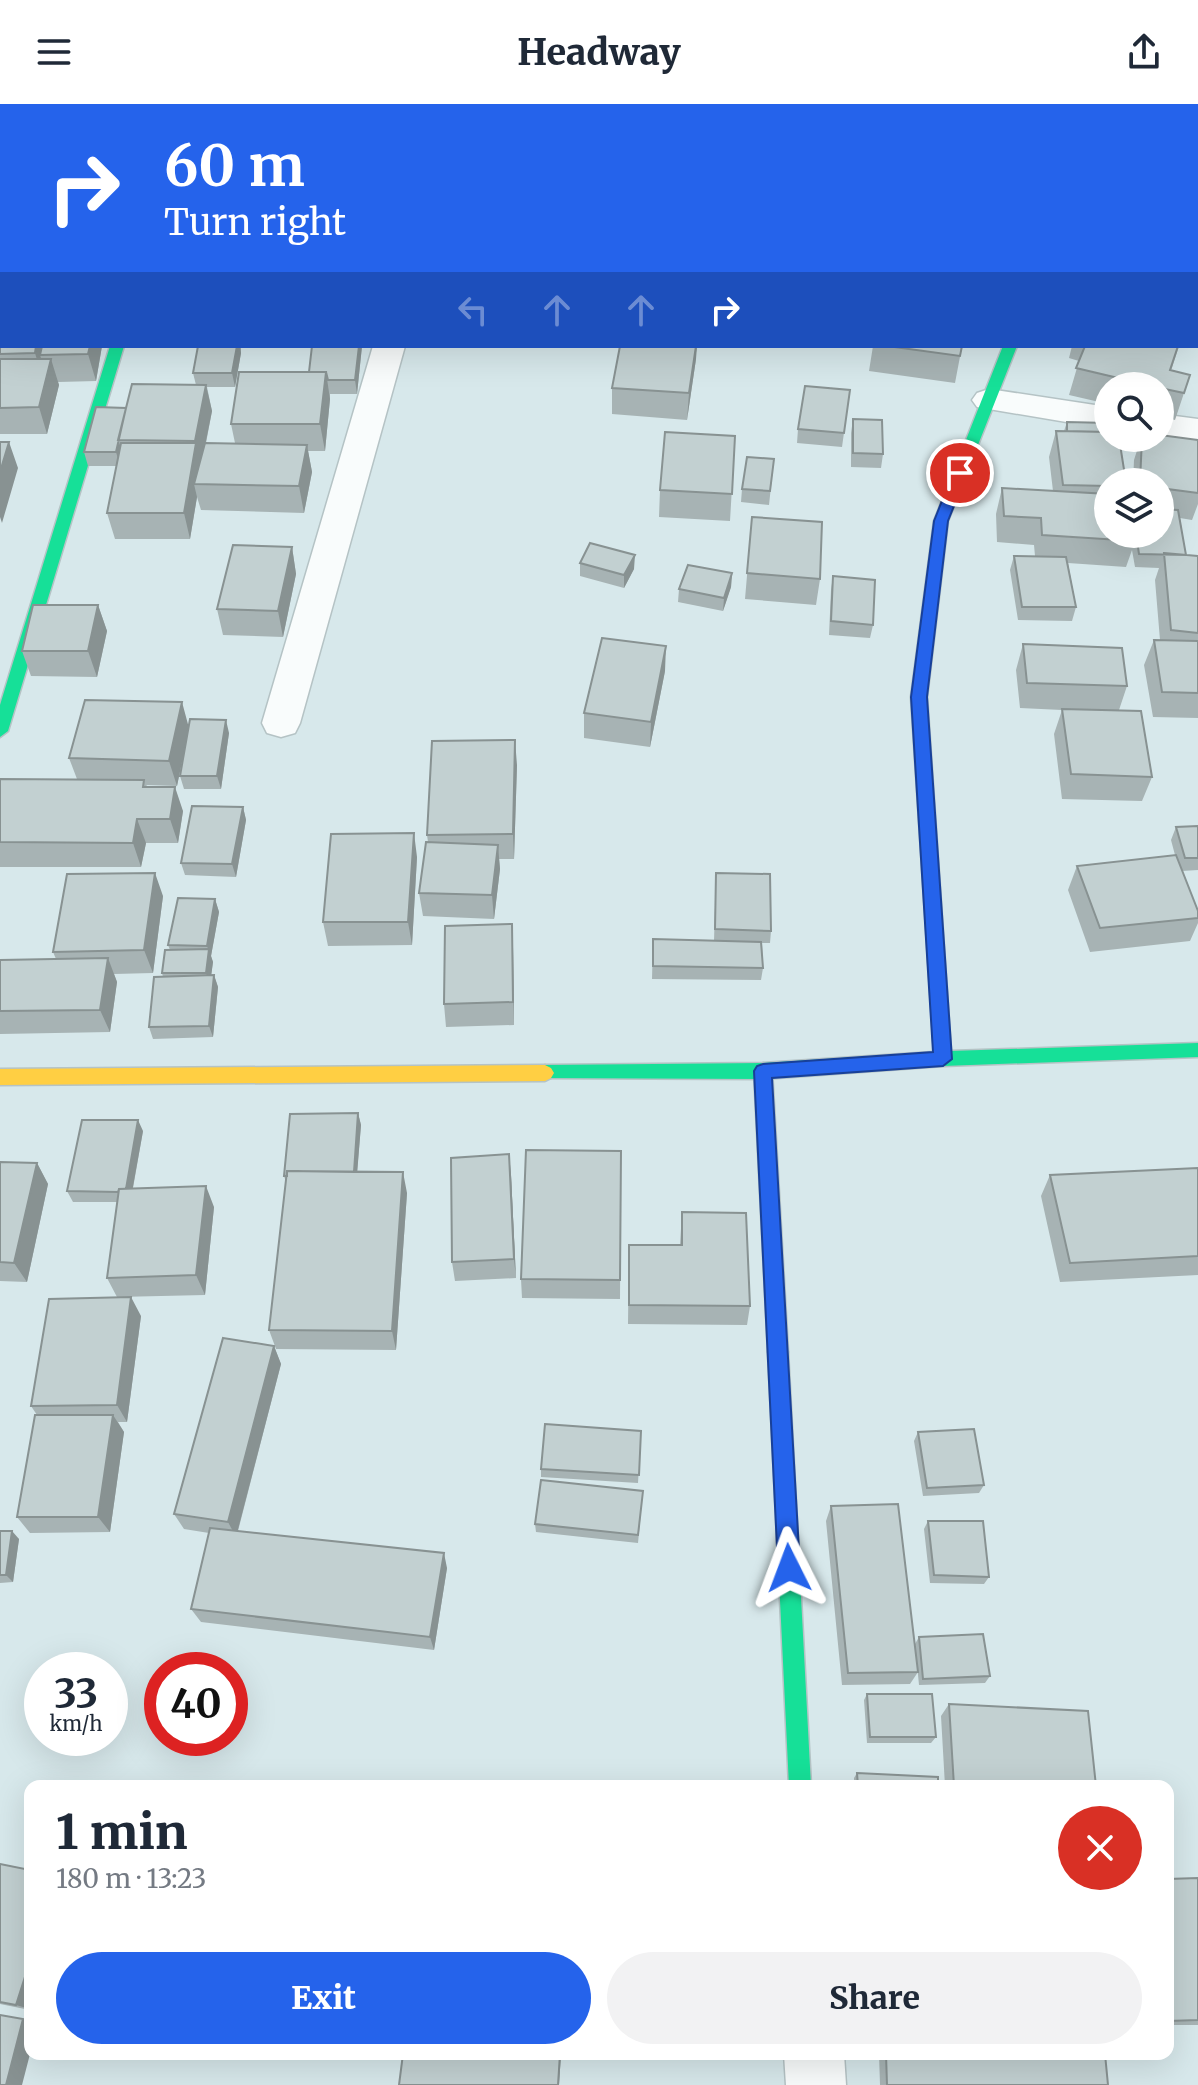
<!DOCTYPE html>
<html lang="en">
<head>
<meta charset="utf-8">
<style>
  :root { --surface:#fff; --page:#f2f2f3; --text:#1f2937; --muted:#747a83; --accent:#2563eb }
  body { margin:0; font-family:Merriweather,serif; background:var(--page); color:var(--text); height:100vh; display:flex; flex-direction:column; font-size:30px; white-space:nowrap }
  * { box-sizing:border-box; margin:0 }
  p { font-size:26px; color:var(--muted) }
  .icon { flex:none; width:44px; height:44px; fill:none; stroke:currentColor; stroke-width:2; stroke-linecap:round; stroke-linejoin:round }
  .map { position:relative; flex:1; overflow:hidden }
  .panel { position:absolute; left:24px; top:1676px; width:1150px; height:280px; display:flex; flex-direction:column; background:var(--surface); border-radius:16px; box-shadow:0 8px 32px #0002 }
  .panel>* { flex:none }
  .guide { position:absolute; left:0px; top:0px; width:1198px; height:244px; box-shadow:0 8px 32px #0002; background:#2563eb; color:#fff; overflow:hidden }
  .fabs { position:absolute; left:1094px; top:268px; display:grid; gap:16px }
  .fabs a { display:grid; place-items:center; width:80px; height:80px; border-radius:50%; background:var(--surface); box-shadow:0 8px 32px #0002; font-size:40px }
  .speed { position:absolute; left:24px; top:1548px; display:flex; gap:16px; font-size:40px; font-weight:700; text-align:center }
  .speed>* { display:grid; place-content:center; width:104px; height:104px; border-radius:50%; background:var(--surface); box-shadow:0 8px 32px #0002; line-height:1 }
  .speed small { font-size:20px; font-weight:400 }
  .speed .limit { border:12px solid #d22; background:#fff; color:#111 }
  .pin { position:absolute; display:grid; place-items:center; width:68px; height:68px; color:#fff; margin:-34px; border:4px solid #fff; border-radius:50%; box-shadow:0 2px 8px #0007 }
  .me { position:absolute; width:88px; margin:-44px; rotate:357deg; stroke-linejoin:round; filter:drop-shadow(0 0 6px #0008) }
  .turn { display:flex; align-items:center; gap:28px; height:168px; padding:0 32px; font-size:36px }
  .turn .icon { width:104px; height:104px; stroke-width:2.5 }
  .turn b { display:block; font-size:56px; line-height:68px }
  .lanes { display:flex; align-items:center; height:76px; padding:0 32px; background:#0003; justify-content:center; gap:40px; direction:ltr }
  .lanes .off { opacity:.35 }
  .round { display:grid; place-items:center; flex:none; width:84px; height:84px; border-radius:42px; background:var(--page) }
  .summary { display:flex; align-items:center; justify-content:space-between; height:136px; padding:0 32px }
  h1 { font-size:48px; font-weight:800; line-height:60px }
  .cta { display:flex; gap:16px; margin-top:auto; padding:16px 32px }
  .cta a { flex:1; height:92px; border-radius:48px; background:var(--accent); color:#fff; font-size:32px; font-weight:800; line-height:92px; text-align:center }
  .cta a+a { background:var(--page); color:var(--text) }
  header { display:flex; justify-content:space-between; align-items:center; height:104px; padding:0 32px; background:var(--surface); font-size:36px; font-weight:800 }
  .map>svg:first-child { display:block }
</style>
</head>
<body>
<header><svg class="icon" aria-label="menu" viewBox="0 0 24 24"><path d="M4 6h16M4 12h16M4 18h16"/></svg>Headway<svg class="icon" aria-label="share" viewBox="0 0 24 24"><path d="M12 15V3M7 8l5-5 5 5M5 13v7h14v-7"/></svg></header>
<div class="map">
<svg width="1198" height="1981" viewBox="0 0 1198 1981">
  <rect width="100%" height="100%" fill="#d7e8eb"/>
  <g fill="none" stroke-linecap="round" stroke-linejoin="round">
    <g stroke="#b5c3c5" stroke-width="3">
      <path id="street" d="M 158,0 L 186,0 L 186,2 L 158,2 Z
        M 405,0 L 433,0 L 433,2 L 405,2 Z
        M 662,0 L 690,0 L 691,2 L 663,2 Z
        M 1100,0 L 1128,0 L 1128,2 L 1100,2 Z
        M 1196,142 L 1198,142 L 1198,160 L 1196,160 Z
        M 0,167 L 2,167 L 2,185 L 0,185 Z
        M 373,242 L 405,242 L 300,619 L 295,629 L 281,633 L 267,629 L 262,619 Z
        M 989,285 L 1108,303 L 1108,325 L 977,303 L 972,296 L 977,289 Z
        M 1160,310 L 1198,315 L 1198,337 L 1160,332 Z
        M 784,1950 L 844,1950 L 846,1981 L 786,1981 Z"/>
    </g>
    <g stroke="#b5c3c5" stroke-width="3">
      <path id="fast" d="M 110,242 L 124,242 L 8,627 L 0,633 L 0,601 Z
        M 1003,242 L 1017,242 L 948,417 L 927,593 L 951,947 L 1198,939 L 1198,953 L 943,962 L 763,975 L 539,974 L 536,969 L 539,964 L 545,961 L 763,959 L 934,948 L 911,593 L 934,417 Z
        M 778,1239 L 785,1242 L 788,1248 L 811,1682 L 789,1682 L 768,1248 L 771,1242 Z"/>
    </g>
    <g stroke="#b5c3c5" stroke-width="3">
      <path id="slow" d="M 763,959 L 769,962 L 772,967 L 788,1248 L 785,1254 L 778,1257 L 771,1254 L 768,1248 L 754,967 L 757,962 Z
        M 545,961 L 551,964 L 554,969 L 551,974 L 545,977 L 0,981 L 0,965 Z"/>
    </g>
    <use href="#street" fill="#f9fcfc" fill-rule="evenodd"/>
    <use href="#fast" fill="#16e098" fill-rule="evenodd"/>
    <use href="#slow" fill="#ffcf43" fill-rule="evenodd"/>
  </g>
  <path fill="#a7b3b4" d="M 2,0 L 55,0 L 54,2 L 3,2 Z
    M 191,0 L 268,0 L 267,2 L 192,2 Z
    M 279,0 L 352,1 L 387,0 L 387,2 L 279,2 Z
    M 1196,45 L 1198,45 L 1198,112 L 1196,112 Z
    M 0,78 L 2,78 L 2,154 L 0,155 Z
    M 0,209 L 2,242 L 102,242 L 96,277 L 58,278 L 59,281 L 47,330 L 0,330 Z
    M 181,242 L 241,242 L 241,249 L 235,283 L 207,283 L 212,307 L 206,339 L 235,339 L 231,320 L 309,268 L 362,242 L 357,290 L 330,290 L 330,295 L 325,347 L 308,347 L 312,368 L 304,409 L 201,406 L 197,393 L 190,435 L 115,435 L 107,409 L 117,362 L 88,362 L 84,348 L 126,304 L 196,281 L 193,269 L 198,243 Z
    M 873,242 L 962,242 L 955,279 L 869,267 Z
    M 1072,242 L 1179,242 L 1171,267 L 1190,271 L 1175,316 L 1160,312 L 1160,282 L 1108,282 L 1108,300 L 1069,291 L 1079,257 L 1069,254 Z
    M 696,255 L 687,316 L 612,310 L 612,284 Z
    M 850,286 L 842,343 L 797,339 L 798,325 Z
    M 853,315 L 883,350 L 881,364 L 851,363 L 851,329 Z
    M 1067,318 L 1108,378 L 1108,430 L 1160,430 L 1160,378 L 1133,378 L 1134,356 L 1141,334 L 1198,336 L 1198,400 L 1192,416 L 1180,414 L 1186,451 L 1198,452 L 1198,614 L 1153,613 L 1144,561 L 1154,536 L 1160,536 L 1155,476 L 1159,464 L 1135,463 L 1132,446 L 1126,463 L 1068,459 L 1076,503 L 1072,517 L 1018,516 L 1010,466 L 1014,452 L 1035,452 L 1034,441 L 997,438 L 996,410 L 1002,384 L 1053,387 L 1049,353 L 1056,327 L 1064,327 Z
    M 735,332 L 730,417 L 659,413 L 660,386 Z
    M 774,355 L 769,401 L 741,398 L 742,385 Z
    M 752,413 L 820,475 L 816,501 L 745,495 Z
    M 292,443 L 296,470 L 283,533 L 223,531 L 217,505 Z
    M 580,459 L 634,465 L 624,484 L 580,472 Z
    M 732,469 L 731,483 L 723,507 L 678,498 L 679,485 Z
    M 833,472 L 873,521 L 870,534 L 829,531 L 831,486 Z
    M 98,501 L 107,527 L 97,573 L 31,572 L 22,547 Z
    M 1023,540 L 1127,582 L 1119,606 L 1152,673 L 1142,697 L 1062,695 L 1054,630 L 1062,606 L 1020,604 L 1016,566 Z
    M 665,567 L 650,643 L 584,634 L 584,609 Z
    M 189,621 L 229,629 L 221,685 L 184,685 L 180,672 L 184,647 L 177,682 L 146,681 L 183,707 L 178,739 L 146,739 L 141,763 L 0,763 L 0,675 L 77,675 L 69,654 Z
    M 517,661 L 514,755 L 499,755 L 500,765 L 494,815 L 423,812 L 419,789 L 428,738 L 427,731 Z
    M 243,703 L 246,716 L 236,773 L 185,771 L 181,759 Z
    M 1198,722 L 1198,766 L 1182,767 L 1198,814 L 1198,819 L 1190,837 L 1090,848 L 1068,786 L 1077,762 L 1175,751 L 1171,736 L 1176,723 Z
    M 417,753 L 412,841 L 328,842 L 323,818 Z
    M 716,769 L 771,827 L 770,839 L 762,839 L 763,864 L 761,876 L 652,875 L 653,835 L 714,837 Z
    M 163,792 L 153,869 L 114,870 L 117,878 L 110,928 L 0,930 L 0,856 L 56,855 L 53,848 Z
    M 215,795 L 219,808 L 211,852 L 213,858 L 211,871 L 214,871 L 218,883 L 213,933 L 153,935 L 149,923 L 163,873 L 162,869 L 170,846 L 168,841 Z
    M 513,843 L 514,921 L 446,923 L 444,900 Z
    M 358,1009 L 361,1021 L 357,1068 L 407,1089 L 396,1246 L 276,1245 L 269,1226 L 286,1078 L 284,1072 Z
    M 143,1027 L 133,1084 L 214,1103 L 205,1191 L 117,1193 L 107,1174 L 117,1098 L 73,1098 L 67,1087 Z
    M 621,1047 L 620,1195 L 522,1194 L 521,1175 Z
    M 0,1058 L 37,1059 L 48,1080 L 27,1178 L 0,1177 Z
    M 1198,1064 L 1198,1171 L 1060,1178 L 1041,1092 L 1050,1071 Z
    M 511,1071 L 516,1174 L 455,1177 L 452,1158 Z
    M 682,1108 L 750,1202 L 747,1221 L 628,1220 L 629,1141 L 680,1141 Z
    M 141,1212 L 127,1318 L 118,1318 L 124,1328 L 110,1428 L 30,1429 L 17,1413 L 37,1311 L 31,1302 Z
    M 274,1242 L 281,1260 L 238,1427 L 447,1464 L 434,1546 L 201,1518 L 191,1505 L 209,1429 L 184,1425 L 174,1410 Z
    M 641,1327 L 638,1379 L 541,1373 L 541,1365 Z
    M 918,1328 L 984,1381 L 979,1389 L 923,1392 L 914,1337 Z
    M 643,1387 L 638,1439 L 536,1428 L 535,1420 Z
    M 831,1402 L 918,1568 L 910,1580 L 842,1581 L 826,1417 Z
    M 928,1417 L 989,1473 L 984,1480 L 930,1479 L 924,1425 Z
    M 0,1427 L 19,1435 L 13,1478 L 0,1479 Z
    M 919,1533 L 990,1572 L 985,1579 L 919,1581 L 915,1540 Z
    M 867,1590 L 936,1633 L 931,1639 L 867,1639 L 864,1596 Z
    M 949,1600 L 1096,1682 L 945,1682 L 941,1612 Z
    M 857,1669 L 938,1682 L 854,1682 L 854,1674 Z
    M 0,1760 L 30,1766 L 30,1906 L 0,1900 Z
    M 1198,1774 L 1198,1921 L 1168,1921 L 1168,1775 Z
    M 879,1950 L 1105,1950 L 1108,1981 L 880,1981 Z"/>
  <path fill="#889292" d="M 38,0 L 55,0 L 54,2 L 39,2 Z
    M 36,242 L 51,242 L 40,251 L 45,268 L 43,276 L 35,249 Z
    M 90,242 L 102,242 L 96,277 L 88,250 Z
    M 237,242 L 240,242 L 241,249 L 235,283 L 232,269 Z
    M 359,242 L 362,242 L 357,290 L 355,276 Z
    M 696,242 L 697,242 L 696,255 L 687,316 L 689,289 Z
    M 51,255 L 59,281 L 47,330 L 39,303 Z
    M 326,268 L 330,295 L 325,347 L 320,320 Z
    M 206,281 L 212,307 L 201,362 L 194,380 L 197,393 L 190,435 L 184,409 L 196,340 L 195,337 Z
    M 9,338 L 18,364 L 2,419 L 0,413 L 0,368 Z
    M 119,338 L 123,352 L 120,362 L 116,348 Z
    M 307,341 L 312,368 L 304,409 L 299,382 Z
    M 292,443 L 296,470 L 283,533 L 278,507 Z
    M 635,451 L 634,465 L 624,484 L 624,471 Z
    M 732,469 L 731,483 L 723,507 L 724,494 Z
    M 98,501 L 107,527 L 97,573 L 88,547 Z
    M 666,542 L 665,567 L 650,643 L 651,618 Z
    M 182,598 L 189,624 L 177,682 L 169,657 Z
    M 226,616 L 229,629 L 221,685 L 217,672 Z
    M 515,636 L 517,661 L 514,755 L 513,730 Z
    M 175,683 L 183,707 L 178,739 L 170,715 Z
    M 243,703 L 246,716 L 236,773 L 232,760 Z
    M 137,715 L 146,739 L 141,763 L 133,739 Z
    M 414,729 L 417,753 L 412,841 L 408,818 Z
    M 498,741 L 500,765 L 494,815 L 492,791 Z
    M 155,769 L 163,792 L 153,869 L 144,846 Z
    M 215,795 L 219,808 L 211,852 L 213,858 L 210,881 L 206,869 L 209,848 L 207,842 Z
    M 512,820 L 513,843 L 514,921 L 513,898 Z
    M 108,854 L 117,878 L 110,928 L 100,906 Z
    M 214,871 L 218,883 L 213,933 L 209,922 Z
    M 358,1009 L 361,1021 L 356,1083 L 353,1072 Z
    M 138,1016 L 143,1027 L 130,1099 L 125,1088 Z
    M 509,1050 L 511,1071 L 516,1174 L 514,1155 Z
    M 37,1059 L 48,1080 L 27,1178 L 14,1159 Z
    M 403,1068 L 407,1089 L 396,1246 L 392,1227 Z
    M 206,1082 L 214,1103 L 205,1191 L 196,1171 Z
    M 131,1193 L 141,1212 L 127,1318 L 117,1301 Z
    M 274,1242 L 281,1260 L 236,1433 L 228,1418 Z
    M 113,1311 L 124,1328 L 110,1428 L 98,1413 Z
    M 12,1427 L 19,1435 L 13,1478 L 6,1471 Z
    M 444,1449 L 447,1464 L 434,1546 L 430,1533 Z
    M 30,1857 L 30,1905 L 16,1901 Z
    M 23,1915 L 30,1917 L 30,1950 L 22,1981 L 6,1981 Z
    M 560,1950 L 561,1950 L 559,1981 L 558,1981 Z"/>
  <path fill="#c2d0d1" stroke="#889292" stroke-width="2" d="M 114,0 L 153,0 L 152,2 L 114,2 Z
    M 729,0 L 798,0 L 798,2 L 729,2 Z
    M 968,0 L 1027,0 L 1028,2 L 969,2 Z
    M 283,1 L 366,1 L 365,2 Z
    M 1196,50 L 1198,50 L 1198,85 L 1196,85 Z
    M 0,78 L 2,78 L 2,118 L 0,118 Z
    M 0,120 L 2,120 L 2,140 L 0,140 Z
    M 0,209 L 2,209 L 2,242 L 36,242 L 35,249 L 0,250 Z
    M 42,242 L 90,242 L 88,250 L 40,251 Z
    M 198,242 L 237,242 L 232,269 L 193,269 Z
    M 312,242 L 359,242 L 355,276 L 328,276 L 326,268 L 309,268 Z
    M 620,242 L 696,242 L 689,289 L 612,284 Z
    M 887,242 L 962,242 L 960,252 Z
    M 1085,242 L 1178,242 L 1170,266 L 1190,271 L 1184,289 L 1160,284 L 1160,282 L 1152,282 L 1076,264 Z
    M 0,255 L 51,255 L 39,303 L 0,304 Z
    M 239,268 L 326,268 L 320,320 L 231,320 Z
    M 132,280 L 206,281 L 195,337 L 118,336 Z
    M 805,282 L 850,286 L 844,329 L 798,325 Z
    M 96,303 L 126,304 L 116,348 L 84,348 Z
    M 853,315 L 882,316 L 883,350 L 853,349 Z
    M 1067,318 L 1108,319 L 1108,328 L 1067,327 Z
    M 1056,327 L 1108,328 L 1108,334 L 1119,334 L 1126,378 L 1108,378 L 1108,382 L 1063,381 Z
    M 665,328 L 735,332 L 732,390 L 660,386 Z
    M 1160,331 L 1198,336 L 1198,389 L 1160,384 L 1160,378 L 1140,378 L 1142,334 L 1160,334 Z
    M 0,338 L 9,338 L 0,368 Z
    M 121,339 L 196,339 L 184,409 L 107,409 Z
    M 205,339 L 307,341 L 299,382 L 194,380 Z
    M 747,353 L 774,355 L 770,387 L 742,385 Z
    M 1002,384 L 1108,390 L 1108,430 L 1134,430 L 1135,437 L 1042,431 L 1041,414 L 1004,412 Z
    M 1160,405 L 1178,406 L 1186,451 L 1139,450 L 1136,430 L 1160,430 Z
    M 752,413 L 822,418 L 820,475 L 747,469 Z
    M 590,439 L 635,451 L 624,471 L 580,459 Z
    M 233,441 L 292,443 L 278,507 L 217,505 Z
    M 1164,449 L 1198,452 L 1198,529 L 1171,526 Z
    M 1014,452 L 1066,453 L 1076,503 L 1022,503 Z
    M 688,461 L 732,469 L 724,494 L 679,485 Z
    M 833,472 L 875,476 L 873,521 L 831,517 Z
    M 33,501 L 98,501 L 88,547 L 22,547 Z
    M 602,534 L 666,542 L 651,618 L 584,609 Z
    M 1154,536 L 1198,537 L 1198,589 L 1162,588 Z
    M 1023,540 L 1122,544 L 1127,582 L 1027,579 Z
    M 85,596 L 182,598 L 169,657 L 69,654 Z
    M 1062,605 L 1141,607 L 1152,673 L 1071,670 Z
    M 190,615 L 226,616 L 217,672 L 180,672 Z
    M 515,636 L 513,730 L 427,731 L 432,637 Z
    M 0,675 L 144,676 L 143,683 L 175,683 L 170,715 L 137,715 L 133,739 L 0,738 Z
    M 192,702 L 243,703 L 232,760 L 181,759 Z
    M 1198,722 L 1198,754 L 1185,754 L 1176,723 Z
    M 414,729 L 408,818 L 323,818 L 331,730 Z
    M 426,738 L 498,741 L 492,791 L 419,789 Z
    M 1176,751 L 1198,807 L 1198,814 L 1100,824 L 1077,762 Z
    M 155,769 L 144,846 L 53,848 L 67,770 Z
    M 716,769 L 770,770 L 771,827 L 715,825 Z
    M 178,794 L 215,795 L 207,842 L 168,841 Z
    M 512,820 L 513,898 L 444,900 L 445,822 Z
    M 653,835 L 761,838 L 763,864 L 653,862 Z
    M 209,845 L 206,869 L 162,869 L 165,846 Z
    M 108,854 L 100,906 L 0,907 L 0,856 Z
    M 214,871 L 209,922 L 149,923 L 154,873 Z
    M 358,1009 L 354,1068 L 287,1067 L 287,1072 L 284,1072 L 290,1010 Z
    M 82,1016 L 138,1016 L 126,1085 L 119,1085 L 118,1088 L 67,1087 Z
    M 526,1046 L 621,1047 L 620,1176 L 521,1175 Z
    M 509,1050 L 514,1155 L 452,1158 L 451,1054 Z
    M 0,1058 L 37,1059 L 14,1159 L 0,1158 Z
    M 1198,1064 L 1198,1152 L 1070,1159 L 1050,1071 Z
    M 287,1067 L 403,1068 L 392,1227 L 269,1226 Z
    M 206,1082 L 196,1171 L 107,1174 L 119,1085 Z
    M 682,1108 L 746,1109 L 750,1202 L 629,1201 L 629,1141 L 682,1141 Z
    M 131,1193 L 117,1301 L 31,1302 L 49,1195 Z
    M 223,1234 L 274,1242 L 228,1418 L 174,1410 Z
    M 35,1311 L 113,1311 L 98,1413 L 17,1413 Z
    M 545,1320 L 641,1327 L 639,1371 L 541,1365 Z
    M 974,1325 L 984,1381 L 927,1384 L 918,1328 Z
    M 541,1376 L 643,1387 L 638,1431 L 535,1420 Z
    M 898,1400 L 918,1568 L 848,1569 L 831,1402 Z
    M 928,1417 L 983,1417 L 989,1473 L 934,1471 Z
    M 210,1424 L 444,1449 L 430,1533 L 191,1505 Z
    M 0,1427 L 12,1427 L 6,1471 L 0,1471 Z
    M 983,1530 L 990,1572 L 923,1575 L 919,1533 Z
    M 867,1590 L 932,1590 L 936,1633 L 870,1633 Z
    M 949,1600 L 1088,1607 L 1096,1682 L 954,1682 Z
    M 857,1669 L 938,1673 L 938,1682 L 858,1682 Z
    M 0,1760 L 30,1766 L 30,1857 L 16,1901 L 0,1898 Z
    M 1198,1774 L 1198,1916 L 1168,1917 L 1168,1775 Z
    M 0,1911 L 23,1915 L 6,1981 L 0,1981 Z
    M 403,1950 L 560,1950 L 558,1981 L 399,1981 Z
    M 886,1950 L 1105,1950 L 1108,1981 L 887,1981 Z"/>
  <path fill="#2563eb" stroke="#184099" stroke-width="2" d="M 960,364 L 967,369 L 948,417 L 927,593 L 952,955 L 943,962 L 772,974 L 800,1464 L 797,1472 L 789,1475 L 781,1472 L 778,1464 L 754,967 L 757,962 L 763,960 L 933,948 L 911,593 L 934,417 L 953,369 Z"/>
</svg>
<div class="fabs">
<a><svg class="icon" aria-label="search" viewBox="0 0 24 24"><circle cx="10" cy="10" r="6"/><path d="M15 15l6 6"/></svg></a>
<a><svg class="icon" aria-label="layers" viewBox="0 0 24 24"><path d="M12 4l9 5-9 5-9-5zM3 14l9 5 9-5"/></svg></a>
</div>
<div class="speed"><div>33<small>km/h</small></div><div class="limit">40</div></div>
<div class="pin" style="left:960px;top:369px;background:#d93025"><svg class="icon" aria-label="arrive" viewBox="0 0 24 24"><path d="M6 21V4h12l-3 4 3 4H6"/></svg></div>
<svg class="me" style="left:789px;top:1464px" viewBox="-20 -20 40 40"><path d="M0-17L14 15 0 8-14 15z" fill="#2563eb" stroke="#fff" stroke-width="4"/></svg>
<div class="guide">
<div class="turn"><svg class="icon" aria-label="right" viewBox="0 0 24 24"><path d="M7 20v-9h11M14 6l5 5-5 5"/></svg><div><b>60 m</b>Turn right</div></div>
<div class="lanes"><svg class="icon off" aria-label="left" viewBox="0 0 24 24"><path d="M17 20v-9H6M10 6l-5 5 5 5"/></svg><svg class="icon off" aria-label="ahead" viewBox="0 0 24 24"><path d="M12 20V5M6 11l6-6 6 6"/></svg><svg class="icon off" aria-label="ahead" viewBox="0 0 24 24"><path d="M12 20V5M6 11l6-6 6 6"/></svg><svg class="icon" aria-label="right" viewBox="0 0 24 24"><path d="M7 20v-9h11M14 6l5 5-5 5"/></svg></div>
</div>
<section class="panel">
<div class="summary"><div><h1>1 min</h1><p>180 m · 13:23</p></div><a class="round" style="background:#d93025;color:#fff"><svg class="icon" aria-label="close" viewBox="0 0 24 24"><path d="M6 6l12 12M18 6L6 18"/></svg></a></div>
<div class="cta"><a>Exit</a><a>Share</a></div>
</section>
</div>
</body>
</html>
